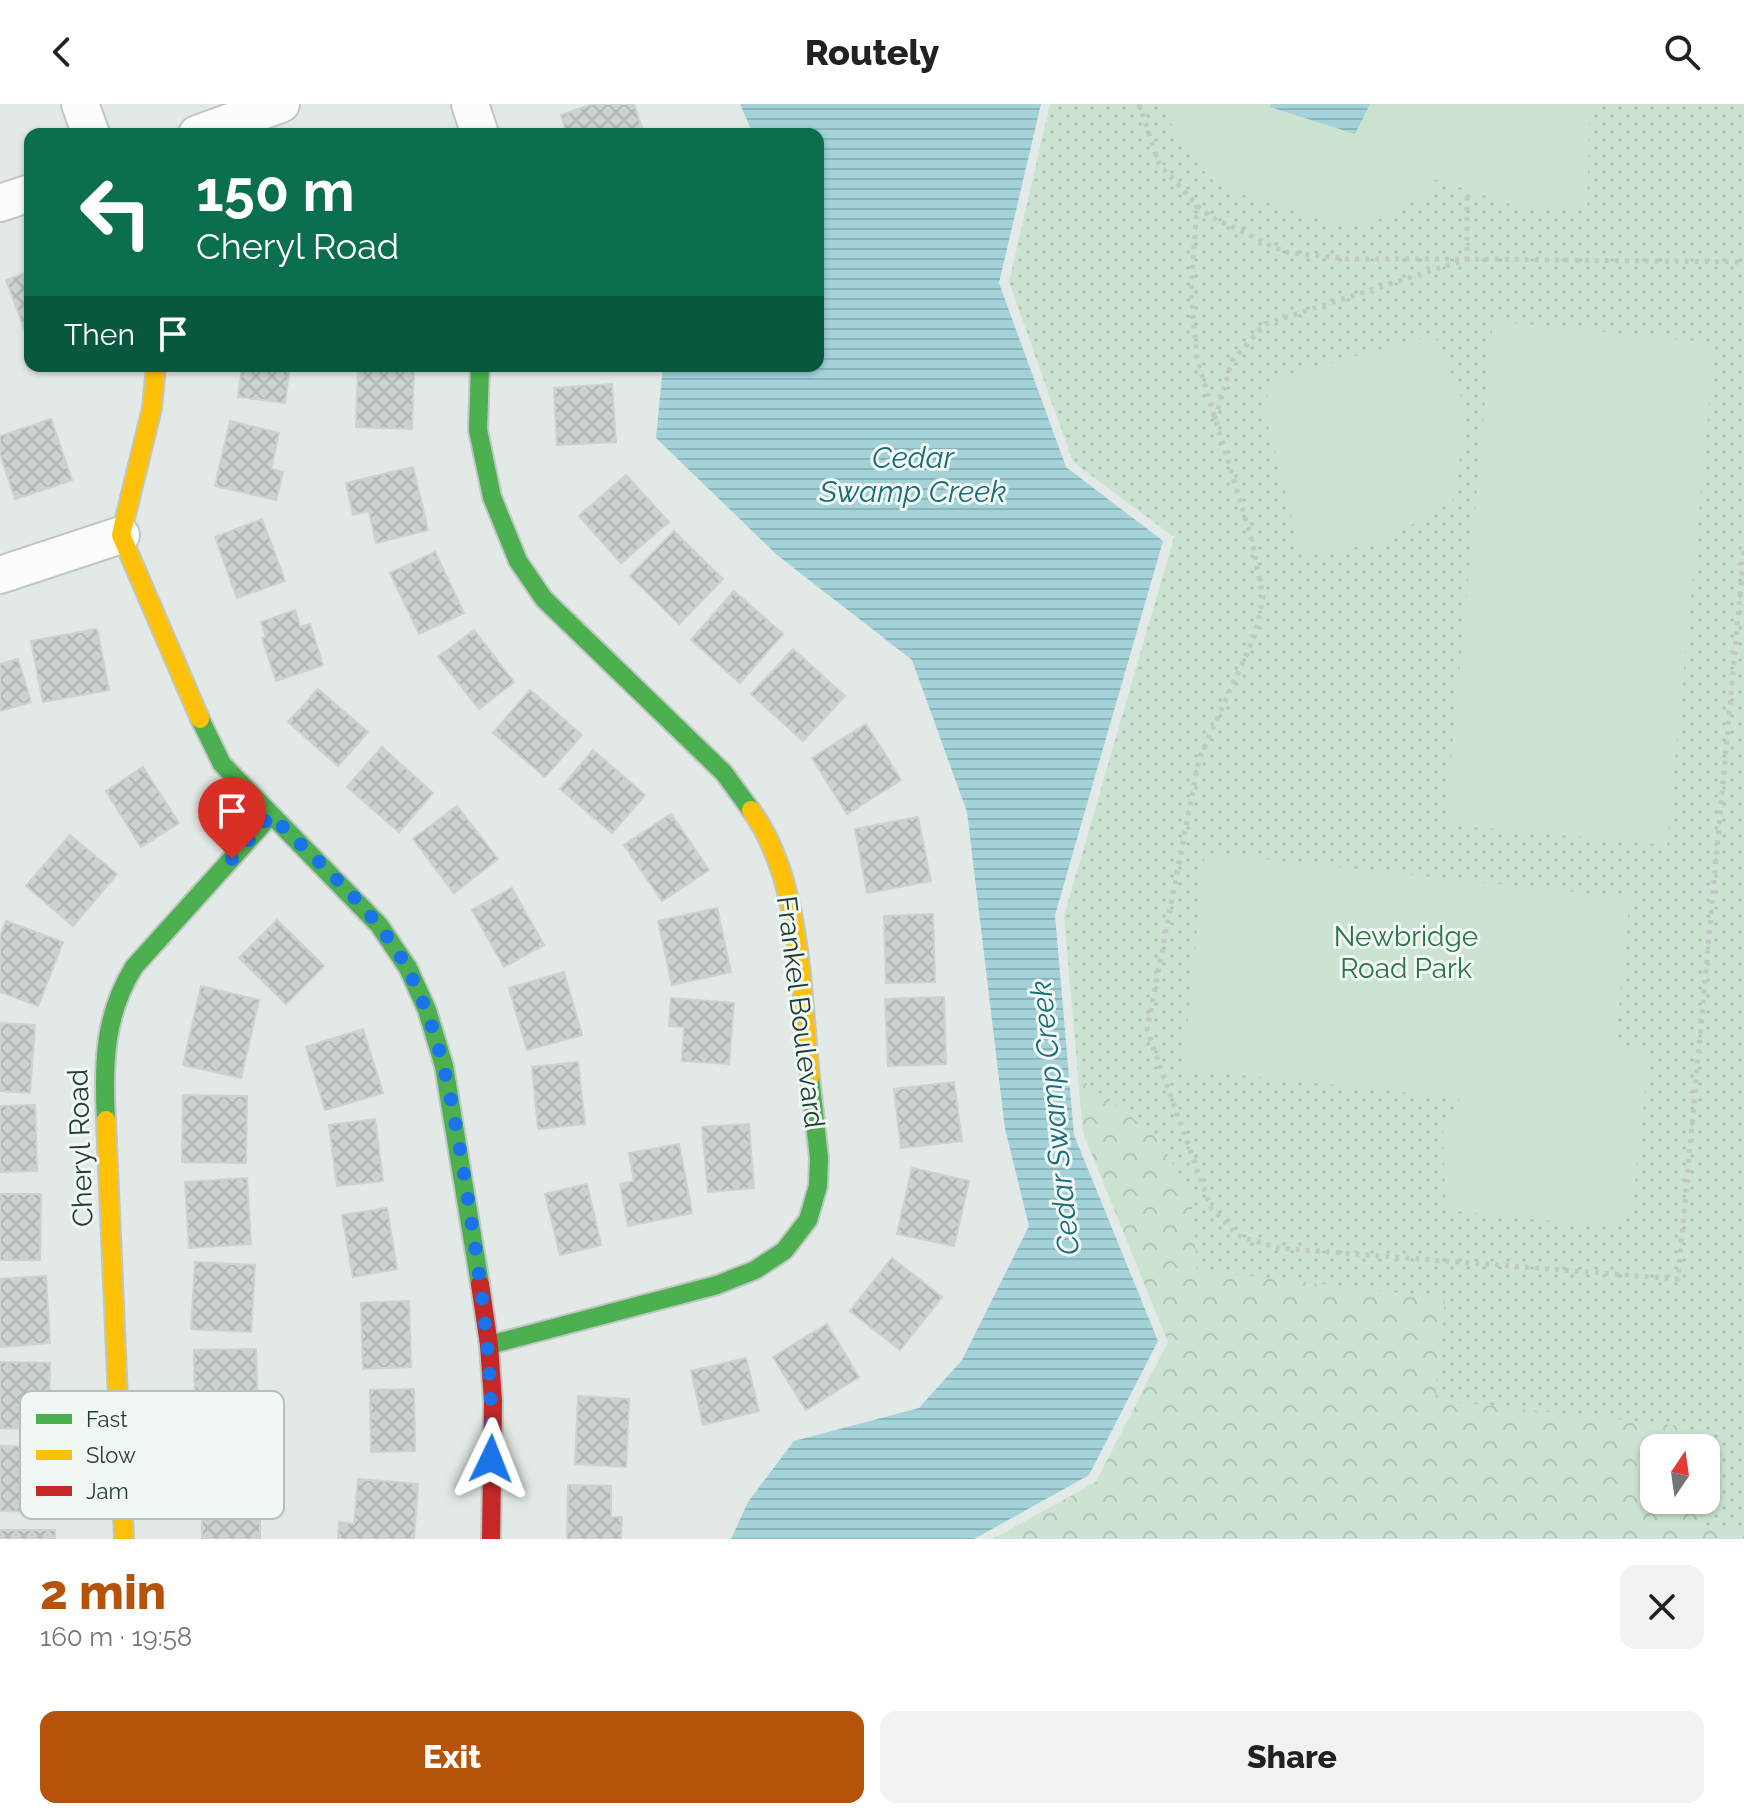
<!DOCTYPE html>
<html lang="en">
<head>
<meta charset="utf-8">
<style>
  :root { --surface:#fff; --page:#f2f2f2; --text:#202124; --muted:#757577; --accent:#b45309 }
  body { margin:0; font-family:Raleway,sans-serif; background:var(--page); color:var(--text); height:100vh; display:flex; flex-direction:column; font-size:30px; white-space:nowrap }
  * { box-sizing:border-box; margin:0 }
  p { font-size:26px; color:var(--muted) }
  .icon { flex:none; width:44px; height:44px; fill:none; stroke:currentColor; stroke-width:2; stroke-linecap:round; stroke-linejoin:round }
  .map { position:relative; height:1435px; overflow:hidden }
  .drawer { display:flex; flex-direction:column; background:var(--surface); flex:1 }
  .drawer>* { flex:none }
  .top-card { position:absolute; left:24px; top:24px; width:800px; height:244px; border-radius:16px; box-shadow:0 2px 6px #0004; background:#0b6e4f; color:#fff; overflow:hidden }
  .needle { width:52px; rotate:13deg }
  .buttons { position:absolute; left:1640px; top:1330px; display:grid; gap:16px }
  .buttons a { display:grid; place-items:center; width:80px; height:80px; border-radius:16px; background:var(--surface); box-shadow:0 2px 6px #0004; font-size:40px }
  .pin { position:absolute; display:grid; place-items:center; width:68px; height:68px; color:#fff; margin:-82px -34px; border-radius:50% 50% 50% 0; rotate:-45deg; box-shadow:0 0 8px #0007 }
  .pin .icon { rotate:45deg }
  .me { position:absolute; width:88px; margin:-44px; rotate:2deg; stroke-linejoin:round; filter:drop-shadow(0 0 6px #0008) }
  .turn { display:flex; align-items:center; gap:28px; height:168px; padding:0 40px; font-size:36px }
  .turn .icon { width:104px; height:104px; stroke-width:2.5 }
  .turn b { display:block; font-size:56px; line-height:68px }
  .then { display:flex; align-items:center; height:76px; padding:0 40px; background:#0003; gap:16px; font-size:30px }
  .round { display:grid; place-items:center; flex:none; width:84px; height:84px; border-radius:16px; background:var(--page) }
  .head { display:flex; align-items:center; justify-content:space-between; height:136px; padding:0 40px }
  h1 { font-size:48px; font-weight:800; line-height:60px; color:var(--accent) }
  .primary-button { display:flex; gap:16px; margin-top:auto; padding:16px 40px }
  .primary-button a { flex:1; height:92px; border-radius:16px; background:var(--accent); color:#fff; font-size:32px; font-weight:800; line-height:92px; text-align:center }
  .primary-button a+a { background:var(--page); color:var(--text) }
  header { display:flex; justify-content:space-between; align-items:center; height:104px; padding:0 40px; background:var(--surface); font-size:36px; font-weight:800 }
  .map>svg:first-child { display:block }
</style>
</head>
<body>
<header><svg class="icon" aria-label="back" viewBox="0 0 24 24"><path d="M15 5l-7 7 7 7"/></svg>Routely<svg class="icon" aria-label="search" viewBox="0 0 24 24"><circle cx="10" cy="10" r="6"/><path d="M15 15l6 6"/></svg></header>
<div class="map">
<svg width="1744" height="1435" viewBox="0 0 1744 1435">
  <defs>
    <pattern id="grass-dots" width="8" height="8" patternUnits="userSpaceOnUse" patternTransform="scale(2)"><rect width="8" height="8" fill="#cce3d2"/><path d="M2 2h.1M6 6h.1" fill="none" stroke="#afc4b5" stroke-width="1.8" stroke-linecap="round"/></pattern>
    <pattern id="forest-crowns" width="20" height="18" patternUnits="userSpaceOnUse" patternTransform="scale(2)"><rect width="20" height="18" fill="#cce3d2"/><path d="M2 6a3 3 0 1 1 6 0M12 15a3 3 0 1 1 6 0" fill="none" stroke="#afc4b5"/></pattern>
    <pattern id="water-rules" width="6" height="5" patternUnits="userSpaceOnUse" patternTransform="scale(2)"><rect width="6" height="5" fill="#a3d2d9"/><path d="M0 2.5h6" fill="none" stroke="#8cb5bb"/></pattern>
    <pattern id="building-cross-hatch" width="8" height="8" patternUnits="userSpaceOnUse" patternTransform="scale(2)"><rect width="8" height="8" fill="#ccd2cf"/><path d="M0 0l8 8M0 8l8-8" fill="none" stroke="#afb5b2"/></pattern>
  </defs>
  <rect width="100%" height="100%" fill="#e3e9e6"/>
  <path fill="url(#grass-dots)" fill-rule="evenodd" d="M 1050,0 L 1744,0 L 1744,1435 L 993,1435 L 1096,1378 L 1168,1238 L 1083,1028 L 1064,812 L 1174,433 L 1073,358 L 1009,178 ZM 1654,1344 L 1706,1344 L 1706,1396 L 1654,1396 Z"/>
  <path fill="url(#forest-crowns)" d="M 1078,973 L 1156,1032 L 1191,1089 L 1197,1166 L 1445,1194 L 1435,1296 L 1679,1322 L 1682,1344 L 1654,1344 L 1654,1396 L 1694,1396 L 1708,1426 L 1744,1425 L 1744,1435 L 993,1435 L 1096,1378 L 1168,1238 L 1083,1028 Z"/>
  <path fill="#cce3d2" d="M 1163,0 L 1590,0 L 1587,103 L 1520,103 L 1434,75 L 1429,89 C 1405,101 1377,122 1349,122 C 1342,122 1225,86 1219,81 C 1201,69 1169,21 1163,0 Z
    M 1493,217 L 1715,239 L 1667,741 L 1445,720 Z
    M 1434,231 L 1467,306 L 1453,397 L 1381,438 L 1302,453 L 1263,301 L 1275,274 Z
    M 1205,749 L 1630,794 L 1615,940 L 1650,946 L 1632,1102 L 1611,1123 L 1446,1106 L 1443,1025 L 1460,994 L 1183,965 Z"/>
  <path fill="url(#water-rules)" d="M 740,0 L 1041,0 L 999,179 L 1066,363 L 1163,437 L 1055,811 L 1074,1031 L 1158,1237 L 1089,1371 L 974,1435 L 731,1435 L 748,1398 L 794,1337 L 919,1304 L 962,1256 L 1029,1122 L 1005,1025 L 967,708 L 912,556 L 777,451 L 656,334 L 663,262 L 818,262 L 818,30 L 753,30 Z
    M 1271,0 L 1370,0 L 1355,30 L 1270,3 Z"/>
  <path fill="url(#building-cross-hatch)" stroke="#ccd2cf" stroke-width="2" d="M 593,0 L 634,0 L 644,30 L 567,30 L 561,11 Z
    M 30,167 L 30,228 L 26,229 L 6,176 Z
    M 242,262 L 290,262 L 285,299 L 238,293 Z
    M 358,262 L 414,263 L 412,325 L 356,323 Z
    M 612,280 L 616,338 L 557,341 L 554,284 Z
    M 51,315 L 72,376 L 15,395 L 0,350 L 0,332 Z
    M 230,317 L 279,329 L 271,365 L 283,368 L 276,396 L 215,382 Z
    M 413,363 L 428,426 L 376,439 L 369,407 L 353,411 L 346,379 Z
    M 626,371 L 669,418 L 621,459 L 579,412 Z
    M 262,415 L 285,477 L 237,494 L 215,433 Z
    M 674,427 L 723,475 L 679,520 L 630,472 Z
    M 435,448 L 464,509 L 419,530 L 390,469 Z
    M 734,487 L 783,530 L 740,579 L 691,536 Z
    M 295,506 L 300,523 L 310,520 L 323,561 L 276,577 L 262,534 L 266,533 L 261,518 Z
    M 97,525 L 109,586 L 43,598 L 31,537 Z
    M 474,526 L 514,578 L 479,605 L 438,553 Z
    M 793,545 L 845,592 L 803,637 L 751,590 Z
    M 18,555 L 31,598 L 0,607 L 0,560 Z
    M 318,585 L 368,628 L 338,662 L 288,618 Z
    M 530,586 L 582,631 L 545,673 L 493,629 Z
    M 866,620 L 901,676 L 847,710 L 812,654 Z
    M 382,643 L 433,689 L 399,728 L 347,683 Z
    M 593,646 L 645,691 L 612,729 L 560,685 Z
    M 143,663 L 179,719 L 141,743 L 106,687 Z
    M 457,702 L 498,755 L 454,789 L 413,735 Z
    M 671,710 L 709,766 L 662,797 L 624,741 Z
    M 918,713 L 931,777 L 867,789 L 855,725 Z
    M 70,731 L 117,770 L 73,822 L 26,782 Z
    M 512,784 L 544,841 L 504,863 L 472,806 Z
    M 717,804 L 731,868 L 672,881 L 658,817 Z
    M 933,810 L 935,878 L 886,879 L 884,812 Z
    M 277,816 L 324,862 L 286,900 L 239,854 Z
    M 6,817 L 63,838 L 38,902 L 0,888 L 0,832 Z
    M 564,868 L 582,931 L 527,946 L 509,884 Z
    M 201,882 L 259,896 L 241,974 L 183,961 Z
    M 944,893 L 946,960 L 888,962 L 885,895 Z
    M 671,894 L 734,899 L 729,960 L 682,957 L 684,923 L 669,922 Z
    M 0,919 L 35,921 L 30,989 L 0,987 Z
    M 363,925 L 383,989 L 325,1006 L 306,943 Z
    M 578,958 L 585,1020 L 538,1025 L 532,963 Z
    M 954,978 L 962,1037 L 901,1044 L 894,985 Z
    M 183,991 L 247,992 L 246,1059 L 182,1058 Z
    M 35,1001 L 37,1067 L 0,1068 L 0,1002 Z
    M 375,1015 L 383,1077 L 337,1082 L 329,1021 Z
    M 749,1020 L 754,1084 L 708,1088 L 702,1023 Z
    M 679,1040 L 692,1109 L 628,1122 L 620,1080 L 634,1077 L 629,1049 Z
    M 912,1064 L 969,1077 L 954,1142 L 897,1130 Z
    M 247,1074 L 251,1140 L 189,1144 L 185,1078 Z
    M 587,1080 L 601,1141 L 560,1151 L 545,1090 Z
    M 0,1090 L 41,1090 L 40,1156 L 0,1156 Z
    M 387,1104 L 397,1165 L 353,1173 L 342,1111 Z
    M 892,1154 L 942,1193 L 900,1246 L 850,1207 Z
    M 195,1158 L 255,1161 L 251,1228 L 191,1225 Z
    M 46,1172 L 50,1239 L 0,1243 L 0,1175 Z
    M 409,1197 L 411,1263 L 363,1265 L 361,1199 Z
    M 827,1220 L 859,1273 L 806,1306 L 773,1253 Z
    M 256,1245 L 258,1311 L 195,1312 L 194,1246 Z
    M 746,1254 L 759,1307 L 703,1321 L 691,1267 Z
    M 0,1258 L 50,1259 L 49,1325 L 0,1324 Z
    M 414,1285 L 415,1347 L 371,1348 L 370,1286 Z
    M 578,1292 L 629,1295 L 626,1363 L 575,1360 Z
    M 0,1342 L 51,1343 L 49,1408 L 0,1407 Z
    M 358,1375 L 418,1380 L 414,1435 L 338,1435 L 339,1418 L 354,1420 Z
    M 568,1381 L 611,1382 L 611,1413 L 622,1413 L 621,1435 L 567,1435 Z
    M 202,1410 L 260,1411 L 260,1435 L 202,1435 Z
    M 0,1426 L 55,1426 L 55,1435 L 0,1435 Z"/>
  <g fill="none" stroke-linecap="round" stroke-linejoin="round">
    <g stroke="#c0c6c3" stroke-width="40">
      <path id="street" d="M 80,0 L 91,30
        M 470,0 L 480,30
        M 197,30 L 281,0
        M 0,99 L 30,89
        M 0,471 L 121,431"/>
    </g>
    <g stroke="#bfc7c3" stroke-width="22">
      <path id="fast" d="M 480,262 L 478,326 L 492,393 L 518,457 L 544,495 L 724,669 L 751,706
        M 200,615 L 222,660 L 379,821 L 408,864 L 427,906 L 444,962 L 480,1180
        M 106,1016 C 103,961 104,911 134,863 L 271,711
        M 489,1241 L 717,1181 L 755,1166 L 784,1147 L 808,1116 L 818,1082 L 819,1054 L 810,973"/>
    </g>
    <g stroke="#bfc7c3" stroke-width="22">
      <path id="slow" d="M 156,262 L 152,304 L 121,431 L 200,615
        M 751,706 C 802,776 801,888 810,973
        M 106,1016 L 124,1435"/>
    </g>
    <g stroke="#bfc7c3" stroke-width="22">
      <path id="jam" d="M 480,1180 L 489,1241 L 493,1297 L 491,1435"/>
    </g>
    <path stroke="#c0c9c5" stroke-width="5" stroke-dasharray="4 6" stroke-linecap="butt" d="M 1139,0 L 1159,60 L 1197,101 L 1211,113 L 1285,148 L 1347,155 L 1467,155 L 1467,90
      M 1197,101 L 1191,188 L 1197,255 L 1252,436 L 1263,494 L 1255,531 L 1199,655 L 1147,926 L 1211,1104 L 1237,1131 L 1277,1144 L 1678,1175 L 1744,447
      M 1215,315 L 1232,257 L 1265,220 L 1467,155 L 1744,158"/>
    <use href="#street" stroke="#fbfcfb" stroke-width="36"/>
    <use href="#fast" stroke="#4caf50" stroke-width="18"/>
    <use href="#slow" stroke="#ffc107" stroke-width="18"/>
    <use href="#jam" stroke="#c62828" stroke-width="18"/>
  </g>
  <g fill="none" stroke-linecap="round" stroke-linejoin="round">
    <path stroke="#1a73e8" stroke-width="14" stroke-dasharray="0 25.2" d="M 232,755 L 271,711 C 316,757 379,809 408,866 C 443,932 454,1009 466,1083 C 480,1173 494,1263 491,1355"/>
  </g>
  <g text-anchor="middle" stroke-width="6" stroke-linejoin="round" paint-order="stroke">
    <g font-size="28" fill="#2a7545" stroke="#f1f8f4">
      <text x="1406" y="842">Newbridge<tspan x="1406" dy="32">Road Park</tspan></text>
    </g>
    <g font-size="28" fill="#213d35" stroke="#f1f8f4">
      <text transform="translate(801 908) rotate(83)" y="10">Frankel Boulevard</text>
      <text transform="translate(80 1044) rotate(-92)" y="10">Cheryl Road</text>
    </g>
    <g font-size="30" font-style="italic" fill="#196c7a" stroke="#f1f8f4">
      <text x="913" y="364">Cedar<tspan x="913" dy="34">Swamp Creek</tspan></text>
      <text transform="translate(1055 1014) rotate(-96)" y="10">Cedar Swamp Creek</text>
    </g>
  </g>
  <rect x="20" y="1287" width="264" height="128" rx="12" fill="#f1f8f4" stroke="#b3c0bb" stroke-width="2"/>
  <rect x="36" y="1310" width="36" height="10" fill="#4caf50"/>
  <rect x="36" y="1346" width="36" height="10" fill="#ffc107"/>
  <rect x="36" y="1382" width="36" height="10" fill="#c62828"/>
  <g font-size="22" fill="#213d35">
    <text x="86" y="1323">Fast</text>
    <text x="86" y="1359">Slow</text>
    <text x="86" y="1395">Jam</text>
  </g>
</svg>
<div class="buttons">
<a><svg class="needle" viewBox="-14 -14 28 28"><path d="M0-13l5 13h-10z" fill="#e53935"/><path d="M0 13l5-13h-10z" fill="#757577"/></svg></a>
</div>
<div class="pin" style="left:232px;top:755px;background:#d93025"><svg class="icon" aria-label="arrive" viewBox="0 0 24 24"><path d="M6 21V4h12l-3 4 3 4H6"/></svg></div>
<svg class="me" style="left:491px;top:1355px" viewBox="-20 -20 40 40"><path d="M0-17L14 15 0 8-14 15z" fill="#1a73e8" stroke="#fff" stroke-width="4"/></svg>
<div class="top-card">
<div class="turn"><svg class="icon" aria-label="left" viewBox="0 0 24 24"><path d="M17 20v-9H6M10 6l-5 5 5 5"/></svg><div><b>150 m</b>Cheryl Road</div></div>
<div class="then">Then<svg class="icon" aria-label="arrive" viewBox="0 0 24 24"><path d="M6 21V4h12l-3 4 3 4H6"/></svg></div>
</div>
</div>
<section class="drawer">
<div class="head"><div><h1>2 min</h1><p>160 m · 19:58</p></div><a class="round"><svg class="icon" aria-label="close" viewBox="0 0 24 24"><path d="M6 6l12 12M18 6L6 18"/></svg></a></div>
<div class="primary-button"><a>Exit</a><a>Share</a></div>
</section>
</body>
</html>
